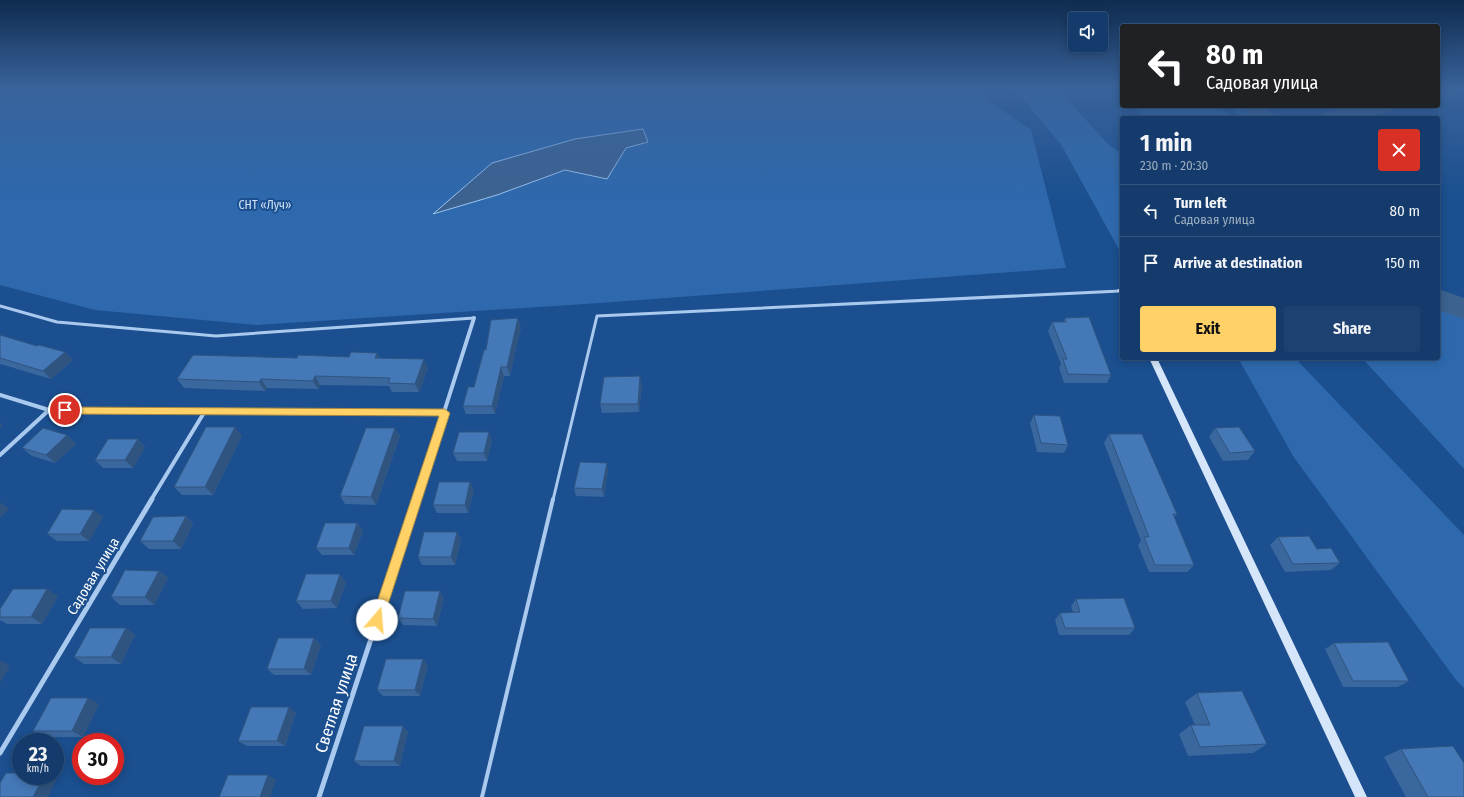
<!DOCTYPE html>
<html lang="en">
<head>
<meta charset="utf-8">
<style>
  :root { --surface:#143b6b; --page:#1d4271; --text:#f1f3f6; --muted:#9dadc1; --line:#33557e; --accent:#ffd166 }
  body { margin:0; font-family:"Fira Sans Condensed",sans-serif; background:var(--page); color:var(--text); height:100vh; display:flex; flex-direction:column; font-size:15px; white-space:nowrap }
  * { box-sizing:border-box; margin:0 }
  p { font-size:13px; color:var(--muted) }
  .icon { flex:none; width:22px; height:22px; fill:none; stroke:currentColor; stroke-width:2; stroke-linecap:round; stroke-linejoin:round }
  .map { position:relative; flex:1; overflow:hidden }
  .panel { position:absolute; left:1120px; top:116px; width:320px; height:244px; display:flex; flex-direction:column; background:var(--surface); border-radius:4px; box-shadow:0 2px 10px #0003,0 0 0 1px var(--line) }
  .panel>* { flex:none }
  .top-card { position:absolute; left:1120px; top:24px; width:320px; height:84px; border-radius:4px; box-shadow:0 2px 10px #0003,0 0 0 1px var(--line); background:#202124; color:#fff; overflow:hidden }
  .controls { position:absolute; left:1068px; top:12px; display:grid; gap:8px }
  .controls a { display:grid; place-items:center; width:40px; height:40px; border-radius:4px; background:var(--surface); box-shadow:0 2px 10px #0003,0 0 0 1px var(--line); font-size:20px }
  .speed { position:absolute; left:12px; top:733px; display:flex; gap:8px; font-size:20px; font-weight:700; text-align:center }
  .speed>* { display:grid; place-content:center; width:52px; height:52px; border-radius:50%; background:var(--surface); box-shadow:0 2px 10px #0003,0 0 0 1px var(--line); line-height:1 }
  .speed small { font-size:10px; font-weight:400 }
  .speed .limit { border:6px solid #d22; background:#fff; color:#111 }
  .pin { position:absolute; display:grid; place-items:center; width:34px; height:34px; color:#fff; margin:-17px; border:2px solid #fff; border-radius:50%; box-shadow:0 1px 4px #0007 }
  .me { position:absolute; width:44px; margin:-22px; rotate:18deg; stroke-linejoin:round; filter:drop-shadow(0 0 3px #0008) }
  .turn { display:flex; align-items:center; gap:14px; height:84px; padding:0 20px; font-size:18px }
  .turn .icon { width:52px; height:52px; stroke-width:2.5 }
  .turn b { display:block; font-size:28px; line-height:34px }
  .round { display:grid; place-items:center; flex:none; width:42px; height:42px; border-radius:4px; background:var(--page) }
  .head { display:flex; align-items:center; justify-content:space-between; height:68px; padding:0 20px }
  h1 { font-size:24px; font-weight:700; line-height:30px }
  .button { display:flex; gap:8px; margin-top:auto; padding:8px 20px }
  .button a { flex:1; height:46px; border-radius:4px; background:var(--accent); color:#111; font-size:16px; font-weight:700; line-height:46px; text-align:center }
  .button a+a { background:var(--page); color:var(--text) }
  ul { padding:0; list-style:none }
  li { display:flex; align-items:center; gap:12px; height:52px; padding:0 20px; border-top:1px solid var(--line) }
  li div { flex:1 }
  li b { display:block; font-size:15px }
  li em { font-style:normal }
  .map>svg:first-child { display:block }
</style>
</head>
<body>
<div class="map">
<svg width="1464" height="797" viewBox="0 0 1464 797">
  <rect width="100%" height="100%" fill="#1b4f8f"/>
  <path fill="#2e69ad" d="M 0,87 L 983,87 L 989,101 L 1031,130 L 1066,268 L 600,303 L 256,325 L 95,310 L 0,285 Z
    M 1013,87 L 1056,87 L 1107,143 L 1122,154 L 1122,255 L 1062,146 Z
    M 1132,106 L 1214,106 L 1237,118 L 1146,118 Z
    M 1227,106 L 1259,106 L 1281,118 L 1245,118 Z
    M 1438,295 L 1464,308 L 1464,469 L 1362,358 L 1438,358 Z
    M 1238,358 L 1295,358 L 1464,535 L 1464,688 L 1456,680 L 1293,456 Z"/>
  <path fill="#3c6290" stroke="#9cc4f0" d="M 643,129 L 648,142 L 626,148 L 607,179 L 565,170 L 497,195 L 433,214 L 492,163 L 575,139 Z"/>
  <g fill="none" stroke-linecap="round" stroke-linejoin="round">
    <path stroke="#9cc4f0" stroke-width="4" d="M 1438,91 L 1441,87"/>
    <path fill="#3c6290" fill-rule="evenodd" d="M 1438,87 L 1464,87 L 1464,92 L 1438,99 Z
      M 1242,106 L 1264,106 L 1272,118 L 1250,118 Z
      M 1355,106 L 1394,106 L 1391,111 L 1360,118 L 1321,118 L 1324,113 Z
      M 1438,289 L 1464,298 L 1464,319 L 1438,310 Z"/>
    <path stroke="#a9c9ee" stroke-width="3" d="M 0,306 L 57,322 L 216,336 L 474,318
      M 553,500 L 597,316 L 1120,291"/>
    <path stroke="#a9c9ee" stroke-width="4" d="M 482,797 L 553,499"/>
    <path stroke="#a9c9ee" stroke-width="4" d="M 0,395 L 49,410 L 445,413
      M 0,455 L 49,410
      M 151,500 L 205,411
      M 416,500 L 474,318"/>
    <path stroke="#a9c9ee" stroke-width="5" d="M 0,753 L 152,499
      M 319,797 L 417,499"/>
    <path fill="#d6e6fa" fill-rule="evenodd" d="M 1118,289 L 1122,289 L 1122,294 L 1117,291 Z
      M 1149,358 L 1157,358 L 1367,797 L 1355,797 Z"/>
  </g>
  <path fill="#3a679d" d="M 1065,318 L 1111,375 L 1107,383 L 1064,383 L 1059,368 L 1061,364 L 1048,331 L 1052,322 L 1063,322 Z
    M 521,327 L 510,376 L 504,376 L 495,414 L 466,414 L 463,406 L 474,387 L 486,350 Z
    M 0,335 L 37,346 L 65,352 L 73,360 L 51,379 L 0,364 Z
    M 377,353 L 380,358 L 428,368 L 419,392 L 392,392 L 389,386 L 320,385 L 318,389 L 267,388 L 265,391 L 184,388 L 177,379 L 297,358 L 349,357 Z
    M 642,385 L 639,412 L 602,413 L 600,404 Z
    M 1034,415 L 1068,445 L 1064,453 L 1037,452 L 1030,423 Z
    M 1215,428 L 1255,451 L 1248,460 L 1223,461 L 1209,437 Z
    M 1109,434 L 1177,514 L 1174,517 L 1194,565 L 1187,572 L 1149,572 L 1138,545 L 1141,541 L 1104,443 Z
    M 67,435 L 76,444 L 55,463 L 32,456 L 22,448 Z
    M 242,436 L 213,495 L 182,495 L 174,487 Z
    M 400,436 L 376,505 L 345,504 L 340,496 Z
    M 138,439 L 145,447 L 133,468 L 103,468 L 95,460 Z
    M 492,440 L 487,461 L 457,461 L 453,453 Z
    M 608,471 L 604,497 L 576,496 L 574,488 Z
    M 474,490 L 468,513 L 437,513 L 433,505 Z
    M 186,516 L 193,524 L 181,549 L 149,549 L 140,541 Z
    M 103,517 L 89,541 L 57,541 L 47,534 Z
    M 357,523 L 363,531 L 354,555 L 322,555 L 316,548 Z
    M 457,532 L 461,540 L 455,565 L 422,565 L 418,557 Z
    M 1278,537 L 1317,549 L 1340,563 L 1331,570 L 1285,572 L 1270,545 Z
    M 159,571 L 168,578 L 154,605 L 120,605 L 111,597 Z
    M 346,582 L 337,608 L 303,609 L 296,601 Z
    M 58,596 L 42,624 L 7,624 L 0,620 L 0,609 Z
    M 444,598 L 437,626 L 403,625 L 398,618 Z
    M 1076,599 L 1135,628 L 1129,635 L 1059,635 L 1055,620 L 1060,613 L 1073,612 L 1071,606 Z
    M 126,628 L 135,635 L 121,664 L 84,664 L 74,657 Z
    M 314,638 L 321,645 L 311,675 L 274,675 L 267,669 Z
    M 1334,643 L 1409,681 L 1398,687 L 1343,687 L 1325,649 Z
    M 428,665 L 420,696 L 383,696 L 377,690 Z
    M 1197,693 L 1267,744 L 1253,753 L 1188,756 L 1179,734 L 1191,725 L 1195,725 L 1185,702 Z
    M 99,704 L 83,737 L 44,737 L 33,731 Z
    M 289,707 L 296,713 L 285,746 L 247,746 L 238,741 Z
    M 403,726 L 408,732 L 400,766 L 361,766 L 354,761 Z
    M 1401,749 L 1464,797 L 1406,797 L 1384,757 Z"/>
  <path fill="#305480" d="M 518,318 L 521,327 L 510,376 L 507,367 Z
    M 65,352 L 73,360 L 51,379 L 43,371 Z
    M 377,353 L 381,362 L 375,358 Z
    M 424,359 L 428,368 L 419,392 L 415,384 Z
    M 501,367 L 504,376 L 495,414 L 492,406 Z
    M 315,376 L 320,385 L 318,389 L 313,381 Z
    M 640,376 L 642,385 L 639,412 L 638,404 Z
    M 261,379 L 267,388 L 265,391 L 259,382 Z
    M 0,422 L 3,425 L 0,428 Z
    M 235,427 L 242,436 L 213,495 L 205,487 Z
    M 395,428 L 400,436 L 376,505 L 371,497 Z
    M 489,432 L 492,440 L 487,461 L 484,453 Z
    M 67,435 L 76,444 L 55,463 L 46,455 Z
    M 138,439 L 145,447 L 133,468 L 125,460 Z
    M 607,463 L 608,471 L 604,497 L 602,489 Z
    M 470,482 L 474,490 L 468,513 L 465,505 Z
    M 0,502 L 9,509 L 0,518 Z
    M 94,510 L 103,517 L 89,541 L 80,534 Z
    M 186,516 L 193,524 L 181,549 L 173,541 Z
    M 357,523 L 363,531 L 354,555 L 349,548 Z
    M 457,532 L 461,540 L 455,565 L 451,557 Z
    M 159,571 L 168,578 L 154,605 L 145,597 Z
    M 340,574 L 346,582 L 337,608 L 331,601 Z
    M 47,589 L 58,596 L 42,624 L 31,617 Z
    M 440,591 L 444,598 L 437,626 L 433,619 Z
    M 126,628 L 135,635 L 121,664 L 111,657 Z
    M 314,638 L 321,645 L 311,675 L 304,669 Z
    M 423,659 L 428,665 L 420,696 L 415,690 Z
    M 0,660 L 10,666 L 0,683 Z
    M 88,698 L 99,704 L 83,737 L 72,731 Z
    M 289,707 L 296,713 L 285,746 L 277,741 Z
    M 403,726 L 408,732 L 400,766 L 394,761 Z
    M 268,775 L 276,780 L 270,797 L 260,797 Z
    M 44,776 L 53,776 L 57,778 L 48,797 L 33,797 Z"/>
  <path fill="#4478b7" stroke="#305480" d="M 1089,317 L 1111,375 L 1068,374 L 1063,359 L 1067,359 L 1052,322 L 1066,322 L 1065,318 Z
    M 518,318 L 507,367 L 501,367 L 492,406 L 463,406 L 468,387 L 474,387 L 484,350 L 486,350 L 491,320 Z
    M 0,335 L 37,346 L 39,345 L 65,352 L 43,371 L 0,358 Z
    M 351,352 L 377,353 L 375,358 L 424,359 L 415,384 L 388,383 L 390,378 L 315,376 L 313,381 L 261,379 L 259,382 L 177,379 L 193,355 L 297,358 L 298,355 L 349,357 Z
    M 640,376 L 638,404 L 600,404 L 604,377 Z
    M 1034,415 L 1060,416 L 1068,445 L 1041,443 Z
    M 206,427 L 235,427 L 205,487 L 174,487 Z
    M 1239,427 L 1255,451 L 1230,453 L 1215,428 Z
    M 43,428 L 67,435 L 46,455 L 22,448 Z
    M 366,428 L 395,428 L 371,497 L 340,496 Z
    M 459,432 L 489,432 L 484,453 L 453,453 Z
    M 1109,434 L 1142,434 L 1177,514 L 1173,514 L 1194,565 L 1155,565 L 1144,537 L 1149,537 Z
    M 108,439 L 138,439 L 125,460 L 95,460 Z
    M 580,462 L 607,463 L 602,489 L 574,488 Z
    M 439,482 L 470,482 L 465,505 L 433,505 Z
    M 62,509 L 94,510 L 80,534 L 47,534 Z
    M 186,516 L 173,541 L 140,541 L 153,517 Z
    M 325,523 L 357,523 L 349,548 L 316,548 Z
    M 424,532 L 457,532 L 451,557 L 418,557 Z
    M 1309,536 L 1317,549 L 1331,548 L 1340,563 L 1293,564 L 1278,537 Z
    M 125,570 L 159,571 L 145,597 L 111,597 Z
    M 306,574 L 340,574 L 331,601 L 296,601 Z
    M 13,589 L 47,589 L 31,617 L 0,617 L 0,609 Z
    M 405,591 L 440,591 L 433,619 L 398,618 Z
    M 1124,598 L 1135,628 L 1065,628 L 1060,613 L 1080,612 L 1076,599 Z
    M 90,628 L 126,628 L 111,657 L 74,657 Z
    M 278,638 L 314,638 L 304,669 L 267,669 Z
    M 1388,642 L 1409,681 L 1353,681 L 1334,643 Z
    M 386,659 L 423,659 L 415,690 L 377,690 Z
    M 1242,691 L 1267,744 L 1200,747 L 1191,725 L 1210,725 L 1197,693 Z
    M 51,698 L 88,698 L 72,731 L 33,731 Z
    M 251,707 L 289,707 L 277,741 L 238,741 Z
    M 364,726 L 403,726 L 394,761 L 354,761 Z
    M 1453,746 L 1464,763 L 1464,797 L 1428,797 L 1401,749 Z
    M 6,773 L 21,773 L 21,776 L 44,776 L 33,797 L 0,797 L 0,783 Z
    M 228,775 L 268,775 L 260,797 L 219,797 Z"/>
  <linearGradient id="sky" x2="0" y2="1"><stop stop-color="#0f2b4f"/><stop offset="0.44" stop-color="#39639b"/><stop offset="1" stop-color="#39639b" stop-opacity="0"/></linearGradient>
  <rect width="1464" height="198" fill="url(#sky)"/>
  <path fill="#ffd166" stroke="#a68842" d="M 65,407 L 445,409 L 450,413 L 383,620 L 381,623 L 377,625 L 373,623 L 371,620 L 439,416 L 65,414 L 60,410 Z"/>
  <g text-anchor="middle" stroke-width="4" stroke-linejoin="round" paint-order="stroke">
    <g font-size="12" fill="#cfe3fa" stroke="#1b4f8f">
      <text x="265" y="209">СНТ «Луч»</text>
    </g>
    <g font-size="14" fill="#fff" stroke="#1b4f8f">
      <text transform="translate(93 576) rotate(-59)" y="5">Садовая улица</text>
    </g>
    <g font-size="17" fill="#fff" stroke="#1b4f8f">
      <text transform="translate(336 703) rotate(-72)" y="6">Светлая улица</text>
    </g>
  </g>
</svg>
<div class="controls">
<a><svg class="icon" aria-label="sound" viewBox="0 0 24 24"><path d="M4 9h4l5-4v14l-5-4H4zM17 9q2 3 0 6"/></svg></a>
</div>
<div class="speed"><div>23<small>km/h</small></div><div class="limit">30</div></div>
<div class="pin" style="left:65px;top:410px;background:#d93025"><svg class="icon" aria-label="arrive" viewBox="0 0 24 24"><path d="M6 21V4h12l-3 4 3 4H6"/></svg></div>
<svg class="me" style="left:377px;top:620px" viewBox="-20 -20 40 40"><circle r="19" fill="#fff"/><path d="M0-13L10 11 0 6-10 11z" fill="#ffd166"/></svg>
<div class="top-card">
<div class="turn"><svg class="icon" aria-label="left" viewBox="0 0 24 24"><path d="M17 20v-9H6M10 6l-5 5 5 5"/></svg><div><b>80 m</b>Садовая улица</div></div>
</div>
<section class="panel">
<div class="head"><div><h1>1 min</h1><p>230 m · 20:30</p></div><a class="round" style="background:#d93025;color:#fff"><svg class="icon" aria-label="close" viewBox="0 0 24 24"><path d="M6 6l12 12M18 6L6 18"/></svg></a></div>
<ul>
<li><svg class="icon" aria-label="left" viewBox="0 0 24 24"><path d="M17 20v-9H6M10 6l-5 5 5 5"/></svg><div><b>Turn left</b><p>Садовая улица</p></div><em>80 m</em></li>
<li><svg class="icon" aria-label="arrive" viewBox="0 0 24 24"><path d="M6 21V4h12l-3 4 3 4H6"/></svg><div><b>Arrive at destination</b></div><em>150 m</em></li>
</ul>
<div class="button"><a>Exit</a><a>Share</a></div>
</section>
</div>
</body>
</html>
